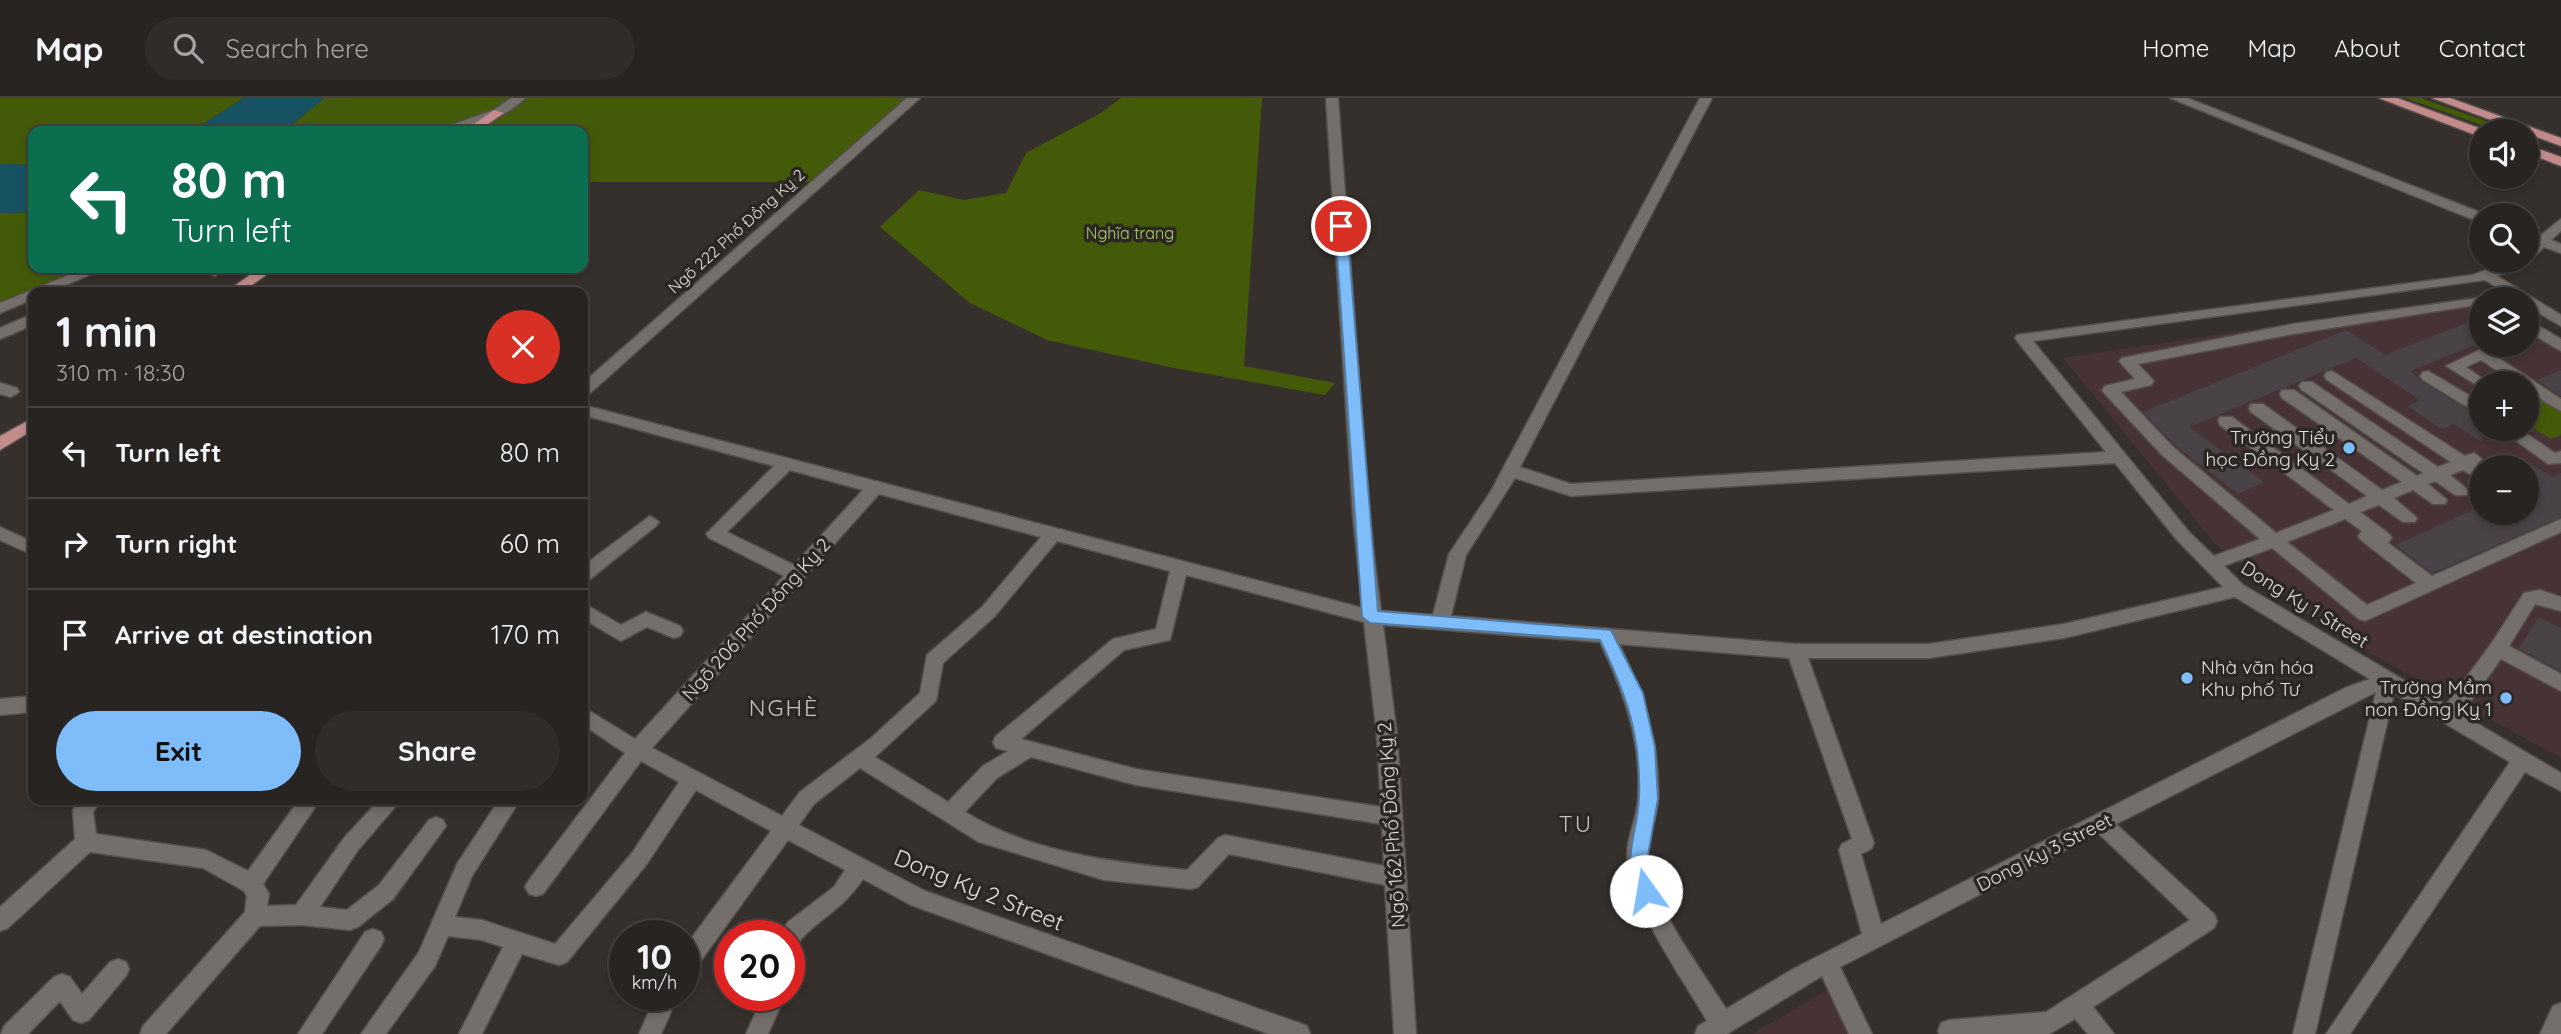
<!DOCTYPE html>
<html lang="en">
<head>
<meta charset="utf-8">
<style>
  :root { --surface:#282421; --page:#302c2a; --text:#f1f3f6; --muted:#a5a4a5; --line:#44413f; --accent:#7ebdf9 }
  body { margin:0; font-family:Quicksand,sans-serif; background:var(--page); color:var(--text); height:100vh; display:flex; flex-direction:column; font-size:26px; white-space:nowrap }
  * { box-sizing:border-box; margin:0 }
  p { font-size:23px; color:var(--muted) }
  .icon { flex:none; width:38px; height:38px; fill:none; stroke:currentColor; stroke-width:2; stroke-linecap:round; stroke-linejoin:round }
  .map { position:relative; flex:1; overflow:hidden }
  .details { position:absolute; left:28px; top:189px; width:560px; height:518px; display:flex; flex-direction:column; background:var(--surface); border-radius:14px; box-shadow:0 4px 10px #0003,0 0 0 2px var(--line) }
  .details>* { flex:none }
  .guide { position:absolute; left:28px; top:28px; width:560px; height:147px; border-radius:14px; box-shadow:0 4px 10px #0003,0 0 0 2px var(--line); background:#0b6e4f; color:#fff; overflow:hidden }
  .fabs { position:absolute; left:2469px; top:21px; display:grid; gap:14px }
  .fabs a { display:grid; place-items:center; width:70px; height:70px; border-radius:50%; background:var(--surface); box-shadow:0 4px 10px #0003,0 0 0 2px var(--line); font-size:35px }
  .speed { position:absolute; left:609px; top:822px; display:flex; gap:14px; font-size:35px; font-weight:700; text-align:center }
  .speed>* { display:grid; place-content:center; width:91px; height:91px; border-radius:50%; background:var(--surface); box-shadow:0 4px 10px #0003,0 0 0 2px var(--line); line-height:1 }
  .speed small { font-size:18px; font-weight:400 }
  .speed .limit { border:10px solid #d22; background:#fff; color:#111 }
  .pin { position:absolute; display:grid; place-items:center; width:60px; height:60px; color:#fff; margin:-30px; border:4px solid #fff; border-radius:50%; box-shadow:0 2px 7px #0007 }
  .me { position:absolute; width:77px; margin:-38px; rotate:347deg; stroke-linejoin:round; filter:drop-shadow(0 0 5px #0008) }
  .turn { display:flex; align-items:center; gap:24px; height:147px; padding:0 28px; font-size:32px }
  .turn .icon { width:91px; height:91px; stroke-width:2.5 }
  .turn b { display:block; font-size:49px; line-height:60px }
  .round { display:grid; place-items:center; flex:none; width:74px; height:74px; border-radius:37px; background:var(--page) }
  .overview { display:flex; align-items:center; justify-content:space-between; height:119px; padding:0 28px }
  h1 { font-size:42px; font-weight:700; line-height:52px }
  .action { display:flex; gap:14px; margin-top:auto; padding:14px 28px }
  .action a { flex:1; height:80px; border-radius:42px; background:var(--accent); color:#111; font-size:28px; font-weight:700; line-height:80px; text-align:center }
  .action a+a { background:var(--page); color:var(--text) }
  ul { padding:0; list-style:none }
  li { display:flex; align-items:center; gap:21px; height:91px; padding:0 28px; border-top:2px solid var(--line) }
  li div { flex:1 }
  li b { display:block; font-size:26px }
  li em { font-style:normal }
  header { display:flex; align-items:center; gap:42px; box-sizing:border-box; height:98px; padding:0 35px; background:var(--surface); border-bottom:2px solid var(--line) }
  header strong { font-size:33px }
  nav { display:flex; gap:38px; margin-inline-start:auto; font-size:24px }
  .search { width:490px; height:63px; background:var(--page); display:flex; align-items:center; gap:18px; box-sizing:border-box; padding:0 24px; border-radius:38px; color:var(--muted); font-size:26px }
  .map>svg:first-child { display:block }
</style>
</head>
<body>
<header>
<strong>Map</strong>
<div class="search"><svg class="icon" aria-label="search" viewBox="0 0 24 24"><circle cx="10" cy="10" r="6"/><path d="M15 15l6 6"/></svg>Search here</div>
<nav><a>Home</a><a>Map</a><a>About</a><a>Contact</a></nav>
</header>
<div class="map">
<svg width="2561" height="936" viewBox="0 0 2561 936">
  <rect width="100%" height="100%" fill="#35302c"/>
  <path fill="#473335" fill-rule="evenodd" d="M 2487,196 L 2495,201 L 2482,201 L 2482,247 L 2527,247 L 2527,221 L 2561,242 L 2561,660 L 2342,540 L 2238,465 L 2217,448 L 2063,260 ZM 2482,285 L 2527,285 L 2527,331 L 2482,331 ZM 2482,369 L 2527,369 L 2527,415 L 2482,415 Z
    M 1830,891 L 1853,936 L 1752,936 Z"/>
  <path fill="#435a09" d="M 0,0 L 244,0 L 192,33 L 33,33 L 33,67 L 0,66 Z
    M 324,0 L 914,0 L 818,84 L 583,84 L 583,33 L 470,33 L 494,17 L 440,33 L 284,33 Z
    M 1121,0 L 1262,0 L 1244,268 L 1335,285 L 1325,297 L 1174,270 L 1047,242 L 970,205 L 880,129 L 919,92 L 964,102 L 1006,95 L 1026,55 L 1099,16 Z
    M 2405,0 L 2421,0 L 2514,33 L 2498,33 Z
    M 33,114 L 33,170 L 98,170 L 0,210 L 0,115 Z
    M 2527,293 L 2561,314 L 2561,337 L 2551,341 L 2527,326 Z"/>
  <path fill="#175263" d="M 244,0 L 324,0 L 284,33 L 192,33 Z
    M 0,66 L 33,67 L 33,114 L 0,115 Z"/>
  <path fill="#494347" d="M 2482,219 L 2482,244 L 2411,273 L 2422,284 L 2482,320 L 2482,344 L 2454,326 L 2442,331 L 2407,308 L 2420,302 L 2356,260 L 2189,329 L 2264,384 L 2238,396 L 2175,347 L 2143,314 L 2346,232 L 2385,257 Z
    M 2561,272 L 2561,298 L 2537,282 Z
    M 2527,363 L 2552,379 L 2561,375 L 2561,419 L 2432,475 L 2396,447 L 2482,408 L 2482,415 L 2527,415 Z
    M 2539,519 L 2561,530 L 2561,573 L 2519,550 Z"/>
  <g fill="none" stroke-linecap="round" stroke-linejoin="round">
    <g stroke="#544f4b" stroke-width="3">
      <path id="minor" d="M 511,0 L 525,0 C 504,22 463,34 434,33 L 494,12 Z
        M 907,0 L 920,0 L 588,297 L 583,298 L 583,285 Z
        M 1326,0 L 1338,0 L 1369,419 L 1381,513 L 1433,517 L 1449,456 L 1491,393 L 1700,0 L 1712,0 L 1520,369 L 1571,386 L 2106,354 L 2017,243 L 2015,240 L 2017,237 L 2473,177 L 2509,163 L 2527,163 L 2527,151 L 2533,145 L 2527,143 L 2527,134 L 2540,138 L 2561,121 L 2561,133 L 2551,142 L 2561,146 L 2561,155 L 2544,149 L 2526,166 L 2497,178 L 2561,217 L 2561,228 L 2527,208 L 2527,201 L 2516,201 L 2485,182 L 2033,243 L 2189,434 L 2214,458 L 2260,441 L 2162,357 L 2105,296 L 2102,292 L 2105,288 L 2135,281 L 2119,263 L 2122,260 L 2293,226 L 2493,198 L 2495,201 L 2482,201 L 2482,206 L 2293,236 L 2138,266 L 2154,283 L 2151,287 L 2121,294 L 2173,349 L 2276,435 L 2334,412 L 2220,327 L 2218,323 L 2220,319 L 2232,319 L 2349,406 L 2367,398 L 2251,314 L 2249,310 L 2251,306 L 2263,306 L 2382,392 L 2402,384 L 2282,300 L 2280,296 L 2282,292 L 2294,292 L 2417,378 L 2423,375 L 2302,292 L 2299,288 L 2302,284 L 2312,284 L 2438,369 L 2451,364 L 2327,282 L 2324,278 L 2327,274 L 2332,273 L 2465,358 L 2474,355 L 2482,361 L 2477,366 L 2482,369 L 2482,383 L 2463,372 L 2450,377 L 2469,393 L 2467,397 L 2455,397 L 2435,383 L 2428,386 L 2447,402 L 2445,406 L 2433,406 L 2413,392 L 2394,400 L 2417,420 L 2415,424 L 2403,424 L 2379,407 L 2360,414 L 2389,436 L 2392,440 L 2388,445 L 2432,478 L 2561,421 L 2561,434 L 2365,523 L 2359,521 L 2272,450 L 2224,468 L 2243,487 L 2446,607 L 2491,546 L 2524,495 L 2540,492 L 2561,499 L 2561,513 L 2535,506 L 2509,548 L 2561,576 L 2561,593 L 2501,561 L 2461,616 L 2561,675 L 2561,693 L 2525,674 L 2350,936 L 2326,936 L 2510,664 L 2394,595 L 2315,936 L 2293,936 L 2376,594 L 2116,726 L 2214,816 L 2217,823 L 2214,830 L 2093,909 L 2114,936 L 2088,936 L 2075,921 L 2049,936 L 1939,936 L 1938,933 L 1941,925 L 1949,922 L 2046,914 L 2190,822 L 2098,735 L 1840,869 L 1872,936 L 1849,936 L 1822,878 L 1727,936 L 1695,936 L 1698,928 L 1707,923 C 1680,876 1638,820 1628,766 C 1624,745 1636,724 1638,703 C 1643,647 1624,594 1600,544 L 1383,527 L 1397,638 L 1416,936 L 1394,936 L 1385,787 L 1229,756 L 1198,789 L 1191,791 L 1104,782 L 979,744 L 860,670 L 814,706 L 799,727 L 925,793 L 1299,925 L 1307,928 L 1310,936 L 1269,936 L 911,807 L 863,781 C 845,808 828,815 806,836 C 799,842 798,848 789,851 L 789,838 L 779,838 L 788,824 L 834,789 L 845,772 L 788,742 L 692,875 L 684,878 L 684,850 L 771,733 L 696,692 L 646,767 L 567,864 L 559,867 L 522,856 L 482,936 L 459,936 L 503,849 L 482,842 L 448,838 L 435,868 L 386,936 L 361,936 L 419,854 L 457,766 L 499,702 L 520,702 L 472,778 L 455,819 L 482,822 L 555,846 L 632,755 L 679,684 L 641,663 L 543,796 L 536,798 L 529,796 L 525,789 L 529,782 L 625,655 L 583,627 L 583,609 L 635,641 L 784,478 L 709,440 L 706,436 L 774,368 L 583,317 L 583,307 L 1363,510 L 1353,419 ZM 2115,365 L 2177,442 L 2223,489 L 2064,526 L 1929,546 L 1796,546 L 1451,518 L 1466,457 L 1515,380 L 1571,398 ZM 790,372 L 863,392 L 794,467 L 727,434 ZM 879,396 L 1041,439 L 982,509 L 927,557 L 920,595 L 871,640 L 800,694 L 782,718 L 652,650 ZM 2345,421 L 2362,433 L 2358,438 L 2361,442 L 2416,485 L 2367,507 L 2287,444 ZM 1057,443 L 1170,473 L 1156,531 L 1113,541 L 996,638 L 993,644 L 996,650 L 1008,653 L 983,668 L 948,704 L 875,659 L 936,603 L 943,565 L 994,519 ZM 1186,477 L 1364,524 L 1377,638 L 1381,709 L 1136,671 L 1021,641 L 1124,552 L 1170,542 ZM 2235,499 L 2370,581 L 2345,590 L 1881,826 L 1861,756 L 1871,751 L 1874,745 L 1808,560 L 1929,560 L 2064,540 ZM 1619,546 L 1789,560 L 1852,741 L 1842,746 L 1839,752 L 1862,836 L 1795,870 L 1726,911 C 1700,869 1656,814 1648,764 C 1645,743 1657,722 1658,701 C 1660,645 1643,595 1619,546 ZM 1031,659 L 1136,687 L 1382,726 L 1384,768 L 1225,737 L 1218,740 L 1187,772 C 1111,764 1030,754 965,714 L 997,680 Z
        M 2170,0 L 2187,0 L 2487,117 L 2482,117 L 2482,124 L 2477,123 Z
        M 86,170 L 105,170 L 50,194 L 33,194 L 33,201 L 0,215 L 0,205 Z
        M 197,170 L 217,170 L 222,174 L 215,178 Z
        M 33,216 L 33,227 L 0,241 L 0,230 Z
        M 2527,221 L 2561,241 L 2561,253 L 2527,233 Z
        M 2490,247 L 2510,247 L 2494,257 L 2561,301 L 2561,313 L 2527,293 L 2527,285 L 2516,285 L 2481,262 L 2466,269 L 2483,281 L 2475,286 L 2446,268 Z
        M 2428,273 L 2482,305 L 2482,318 L 2423,282 L 2420,278 L 2423,274 Z
        M 0,285 L 17,290 L 19,294 L 11,299 L 0,296 Z
        M 2500,331 L 2519,331 L 2555,355 L 2561,353 L 2561,365 L 2548,366 Z
        M 650,418 L 659,424 L 656,428 L 589,482 L 583,483 L 583,468 Z
        M 0,429 L 33,444 L 33,457 L 0,442 Z
        M 583,505 L 621,527 L 646,514 L 680,528 L 683,533 L 680,538 L 674,540 L 647,529 L 621,543 L 583,521 Z
        M 33,598 L 33,614 L 0,617 L 0,601 Z
        M 79,702 L 101,702 L 93,714 L 96,736 L 206,752 L 248,773 L 299,702 L 320,702 L 263,786 L 269,796 L 267,808 L 296,807 L 344,740 L 379,702 L 401,702 L 358,752 L 320,809 L 347,812 L 379,787 L 429,722 L 436,719 L 443,722 L 446,728 L 393,801 L 358,829 L 350,832 L 302,827 L 260,828 L 166,936 L 140,936 L 143,928 L 245,814 L 247,798 L 244,793 L 203,770 L 90,754 L 8,830 L 0,833 L 0,809 L 75,741 L 73,712 Z
        M 373,831 L 381,834 L 384,841 L 381,848 L 322,936 L 298,936 L 365,834 Z
        M 118,861 L 126,864 L 129,871 L 126,878 L 89,922 L 81,925 L 73,922 L 60,903 L 28,936 L 1,936 L 4,928 L 54,879 L 62,876 L 70,879 L 82,896 L 110,864 Z
        M 656,898 L 678,898 L 661,936 L 639,936 Z
        M 759,898 L 781,898 L 781,907 L 768,936 L 746,936 L 759,907 Z
        M 2561,905 L 2561,936 L 2540,936 L 2553,908 Z"/>
    </g>
    <g stroke="#544f4b" stroke-width="3">
      <path id="major" d="M 2379,0 L 2397,0 L 2487,33 L 2482,33 L 2482,39 L 2478,38 Z
        M 2432,0 L 2450,0 L 2561,40 L 2561,48 Z
        M 494,12 L 504,15 L 478,33 L 464,33 Z
        M 2527,47 L 2561,59 L 2561,68 L 2527,55 Z
        M 260,170 L 276,170 L 242,194 L 226,194 Z
        M 33,320 L 33,332 L 0,352 L 0,338 Z"/>
    </g>
    <use href="#minor" fill="#746f6a" fill-rule="evenodd"/>
    <use href="#major" fill="#c38b8b" fill-rule="evenodd"/>
  </g>
  <path fill="#7ebdf9" stroke="#527ba2" stroke-width="2" d="M 1341,124 L 1347,128 L 1378,513 L 1611,532 L 1643,595 L 1655,649 L 1658,701 L 1647,763 L 1656,793 L 1653,799 L 1646,802 L 1639,799 C 1620,757 1638,739 1639,698 C 1641,637 1626,596 1600,542 L 1370,525 L 1362,519 L 1335,128 Z"/>
  <g fill="#7ebdf9" stroke="#2b2722" stroke-width="2.5">
    <circle cx="2349" cy="350" r="7"/>
    <circle cx="2187" cy="580" r="7"/>
    <circle cx="2506" cy="600" r="7"/>
  </g>
  <g text-anchor="middle" stroke-width="7" stroke-linejoin="round" paint-order="stroke">
    <g font-size="16" fill="#e0ddda" stroke="#2b2722">
      <text transform="translate(736 133) rotate(-42)" y="6">Ngõ 222 Phố Đồng Kỵ 2</text>
    </g>
    <g font-size="16" fill="#abd068" stroke="#2b2722">
      <text x="1130" y="141">Nghĩa trang</text>
    </g>
    <g font-size="19" fill="#e0ddda" stroke="#2b2722" text-anchor="end">
      <text x="2335" y="346">Trường Tiểu<tspan x="2335" dy="22">học Đồng Kỵ 2</tspan></text>
      <text x="2201" y="576" text-anchor="start">Nhà văn hóa<tspan x="2201" dy="22">Khu phố Tư</tspan></text>
      <text x="2492" y="596">Trường Mầm<tspan x="2492" dy="22">non Đồng Kỵ 1</tspan></text>
    </g>
    <g font-size="19" fill="#e0ddda" stroke="#2b2722">
      <text transform="translate(2305 506) rotate(32)" y="7">Dong Ky 1 Street</text>
      <text transform="translate(756 521) rotate(-48)" y="7">Ngõ 206 Phố Đồng Kỵ 2</text>
      <text transform="translate(1391 727) rotate(-94)" y="7">Ngõ 162 Phố Đồng Kỵ 2</text>
      <text transform="translate(2044 754) rotate(-27)" y="7">Dong Ky 3 Street</text>
    </g>
    <g font-size="23" letter-spacing="2" fill="#c7c1bb" stroke="#2b2722">
      <text x="784" y="618">NGHÈ</text>
      <text x="1576" y="734">TU</text>
    </g>
    <g font-size="23" fill="#e0ddda" stroke="#2b2722">
      <text transform="translate(979 792) rotate(22)" y="8">Dong Ky 2 Street</text>
    </g>
  </g>
</svg>
<div class="fabs">
<a><svg class="icon" aria-label="sound" viewBox="0 0 24 24"><path d="M4 9h4l5-4v14l-5-4H4zM17 9q2 3 0 6"/></svg></a>
<a><svg class="icon" aria-label="search" viewBox="0 0 24 24"><circle cx="10" cy="10" r="6"/><path d="M15 15l6 6"/></svg></a>
<a><svg class="icon" aria-label="layers" viewBox="0 0 24 24"><path d="M12 4l9 5-9 5-9-5zM3 14l9 5 9-5"/></svg></a>
<a>+</a>
<a>−</a>
</div>
<div class="speed"><div>10<small>km/h</small></div><div class="limit">20</div></div>
<div class="pin" style="left:1341px;top:128px;background:#d93025"><svg class="icon" aria-label="arrive" viewBox="0 0 24 24"><path d="M6 21V4h12l-3 4 3 4H6"/></svg></div>
<svg class="me" style="left:1646px;top:793px" viewBox="-20 -20 40 40"><circle r="19" fill="#fff"/><path d="M0-13L10 11 0 6-10 11z" fill="#7ebdf9"/></svg>
<div class="guide">
<div class="turn"><svg class="icon" aria-label="left" viewBox="0 0 24 24"><path d="M17 20v-9H6M10 6l-5 5 5 5"/></svg><div><b>80 m</b>Turn left</div></div>
</div>
<section class="details">
<div class="overview"><div><h1>1 min</h1><p>310 m · 18:30</p></div><a class="round" style="background:#d93025;color:#fff"><svg class="icon" aria-label="close" viewBox="0 0 24 24"><path d="M6 6l12 12M18 6L6 18"/></svg></a></div>
<ul>
<li><svg class="icon" aria-label="left" viewBox="0 0 24 24"><path d="M17 20v-9H6M10 6l-5 5 5 5"/></svg><div><b>Turn left</b></div><em>80 m</em></li>
<li><svg class="icon" aria-label="right" viewBox="0 0 24 24"><path d="M7 20v-9h11M14 6l5 5-5 5"/></svg><div><b>Turn right</b></div><em>60 m</em></li>
<li><svg class="icon" aria-label="arrive" viewBox="0 0 24 24"><path d="M6 21V4h12l-3 4 3 4H6"/></svg><div><b>Arrive at destination</b></div><em>170 m</em></li>
</ul>
<div class="action"><a>Exit</a><a>Share</a></div>
</section>
</div>
</body>
</html>
